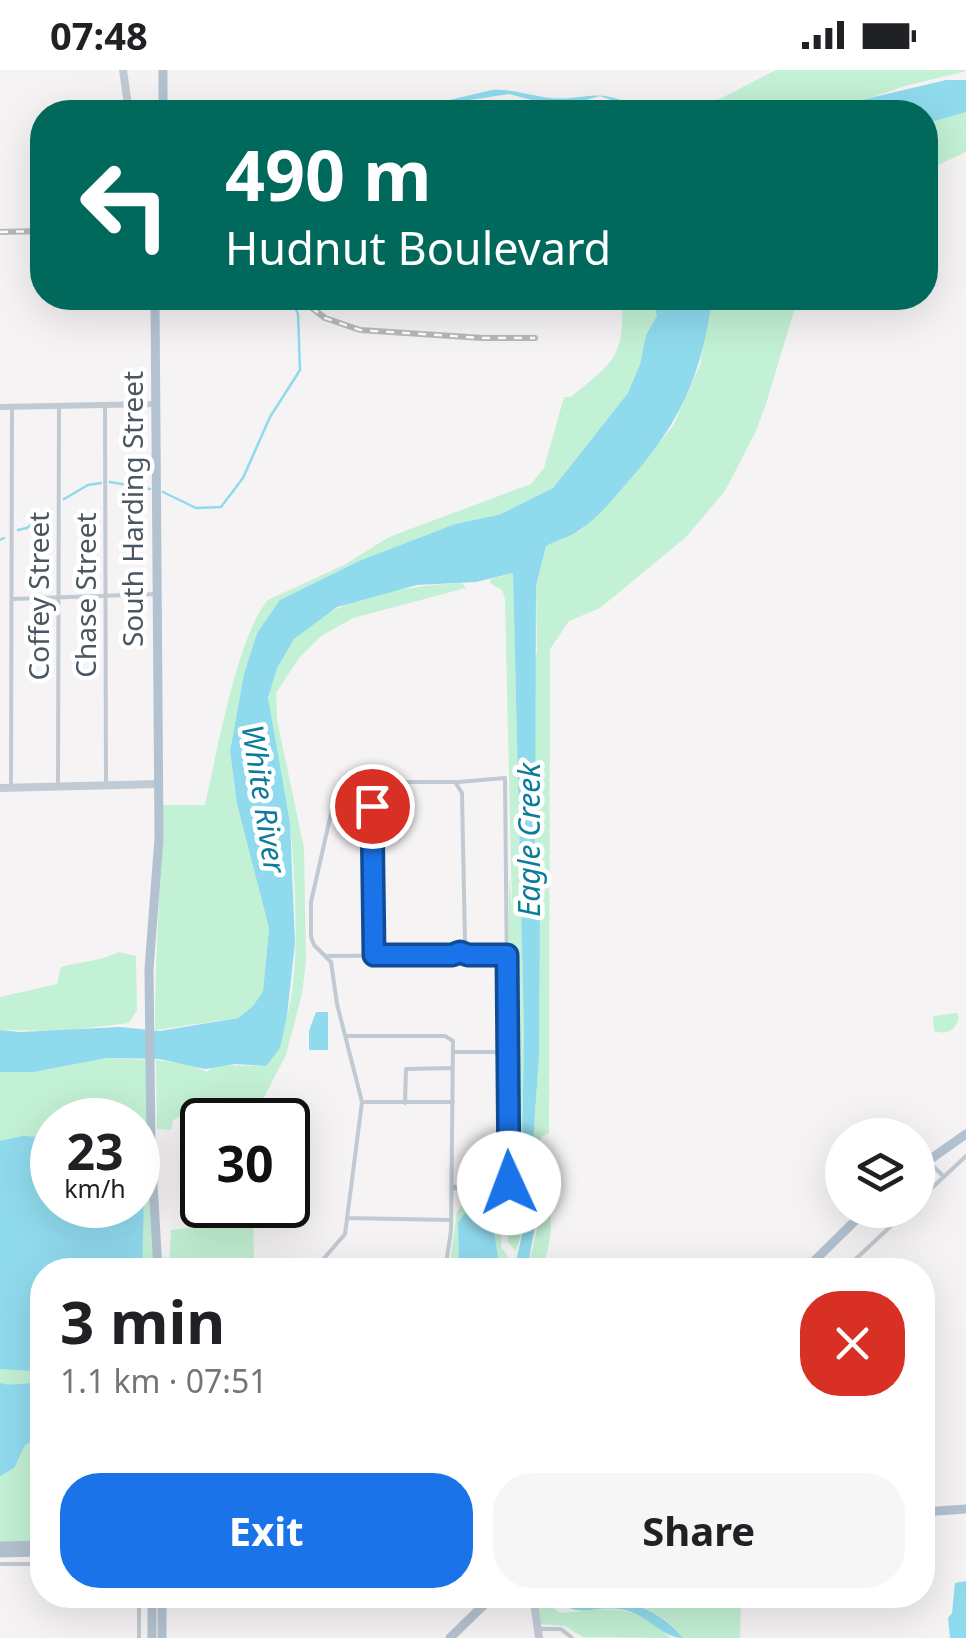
<!DOCTYPE html>
<html lang="en">
<head>
<meta charset="utf-8">
<style>
  :root { --surface:#fff; --page:#f6f6f6; --text:#202124; --muted:#757577; --accent:#1a73e8 }
  body { margin:0; font-family:"Noto Sans",sans-serif; background:var(--page); color:var(--text); height:100vh; display:flex; flex-direction:column; font-size:38px; white-space:nowrap }
  * { box-sizing:border-box; margin:0 }
  p { font-size:32px; color:var(--muted) }
  .icon { flex:none; width:55px; height:55px; fill:none; stroke:currentColor; stroke-width:2; stroke-linecap:round; stroke-linejoin:round }
  .map { position:relative; flex:1; overflow:hidden }
  .side { position:absolute; left:30px; top:1188px; width:905px; height:350px; display:flex; flex-direction:column; background:var(--surface); border-radius:40px; box-shadow:0 10px 40px #0002 }
  .side>* { flex:none }
  .banner { position:absolute; left:30px; top:30px; width:908px; height:210px; border-radius:40px; box-shadow:0 10px 40px #0002; background:#00695c; color:#fff; overflow:hidden }
  .tools { position:absolute; left:825px; top:1048px; display:grid; gap:20px }
  .tools a { display:grid; place-items:center; width:110px; height:110px; border-radius:50%; background:var(--surface); box-shadow:0 10px 40px #0002; font-size:50px }
  .speed { position:absolute; left:30px; top:1028px; display:flex; gap:20px; font-size:50px; font-weight:700; text-align:center }
  .speed>* { display:grid; place-content:center; width:130px; height:130px; border-radius:50%; background:var(--surface); box-shadow:0 10px 40px #0002; line-height:1 }
  .speed small { font-size:25px; font-weight:400 }
  .speed .limit { border:5px solid #111; border-radius:15px; background:#fff; color:#111 }
  .pin { position:absolute; display:grid; place-items:center; width:85px; height:85px; color:#fff; margin:-42px; border:5px solid #fff; border-radius:50%; box-shadow:0 2px 10px #0007 }
  .me { position:absolute; width:110px; margin:-55px; rotate:358deg; stroke-linejoin:round; filter:drop-shadow(0 0 8px #0008) }
  .turn { display:flex; align-items:center; gap:35px; height:210px; padding:0 30px; font-size:45px }
  .turn .icon { width:130px; height:130px; stroke-width:2.5 }
  .turn b { display:block; font-size:70px; line-height:85px }
  .round { display:grid; place-items:center; flex:none; width:105px; height:105px; border-radius:40px; background:var(--page) }
  .headline { display:flex; align-items:center; justify-content:space-between; height:170px; padding:0 30px }
  h1 { font-size:60px; font-weight:700; line-height:75px }
  .primary-button { display:flex; gap:20px; margin-top:auto; padding:20px 30px }
  .primary-button a { flex:1; height:115px; border-radius:40px; background:var(--accent); color:#fff; font-size:40px; font-weight:700; line-height:115px; text-align:center }
  .primary-button a+a { background:var(--page); color:var(--text) }
  .status { display:flex; justify-content:space-between; align-items:center; height:70px; padding:0 50px; background:var(--surface); direction:ltr }
  .status svg { height:28px; fill:currentColor }
  .map>svg:first-child { display:block }
</style>
</head>
<body>
<div class="status"><b>07:48</b><svg viewBox="0 0 49 12"><path d="M0 12V9h3v3zM5 12V6h3v6zM10 12V3h3v9zM15 12V0h3v12zM26 1h20v11H26zM47 4h2v5h-2z"/></svg></div>
<div class="map">
<svg width="966" height="1568" viewBox="0 0 966 1568">
  <rect width="100%" height="100%" fill="#f5f3f3"/>
  <path fill="#c3f1d5" fill-rule="evenodd" d="M 776,0 L 966,0 L 966,1 L 905,16 L 829,42 L 694,42 Z
    M 966,42 L 966,82 L 925,101 L 925,54 Z
    M 622,228 L 653,228 L 658,246 L 646,265 L 640,294 L 628,323 L 553,418 L 499,446 L 455,454 L 359,491 L 281,530 L 257,563 L 244,604 L 230,681 L 237,734 L 269,858 L 263,921 L 253,936 L 238,948 L 155,960 C 155,885 161,811 162,735 L 205,735 C 216,687 238,563 268,530 L 344,495 L 389,467 L 531,414 L 544,398 L 564,327 L 571,327 C 616,290 624,287 622,228 Z
    M 712,228 L 798,228 L 765,337 L 755,363 L 725,421 L 686,467 L 600,538 L 569,551 L 550,579 L 549,1063 L 541,1067 L 540,1076 C 549,1119 559,1158 541,1200 L 527,1200 L 537,1161 L 539,1111 L 533,1073 L 539,986 L 540,851 L 535,770 L 534,596 L 537,580 L 536,516 L 546,476 L 580,461 L 606,436 L 673,356 L 700,295 Z
    M 513,503 L 524,961 L 522,1082 L 525,1108 L 525,1152 L 516,1181 L 508,1172 L 509,806 L 512,839 L 505,529 L 502,520 L 490,513 L 491,509 Z
    M 462,513 L 466,518 L 353,548 L 321,566 L 299,588 L 276,623 L 277,650 L 304,778 L 306,891 L 302,924 L 286,985 L 263,1029 L 231,1046 L 180,1047 L 173,1050 L 171,1060 L 157,1059 L 156,990 L 191,995 L 207,1002 L 215,995 L 266,996 C 273,980 282,963 287,946 C 301,897 295,806 290,755 C 286,716 264,665 269,627 C 280,534 387,517 462,513 Z
    M 118,882 L 136,886 L 137,940 L 129,953 L 62,961 L 0,960 L 0,927 L 57,914 L 61,897 C 79,892 102,891 118,882 Z
    M 957,943 L 959,948 C 954,961 948,965 934,961 L 933,946 Z
    M 107,988 L 147,990 L 154,1200 L 42,1200 L 42,1472 L 0,1473 L 0,1002 L 34,1002 ZM 52,1050 L 138,1050 L 138,1135 L 52,1135 Z
    M 464,1133 L 483,1133 L 471,1136 L 458,1152 L 459,1200 L 449,1200 L 457,1141 Z
    M 494,1134 L 501,1163 L 501,1177 L 514,1195 L 514,1200 L 500,1200 L 490,1135 Z
    M 225,1135 L 253,1135 L 254,1200 L 169,1200 L 171,1160 L 202,1156 Z
    M 536,1525 L 541,1525 L 544,1531 L 560,1543 C 606,1539 635,1531 670,1568 L 583,1567 L 565,1556 L 541,1554 Z
    M 567,1525 C 593,1525 649,1520 672,1525 C 686,1528 693,1538 707,1525 L 741,1525 L 740,1568 L 683,1568 C 655,1530 610,1528 567,1525 Z"/>
  <path fill="#90daee" d="M 946,10 L 966,10 L 966,42 L 925,54 L 925,42 L 833,42 L 866,29 Z
    M 492,20 C 509,19 522,23 538,26 C 584,36 595,10 643,42 L 626,42 L 611,30 L 600,26 L 582,31 L 536,31 L 509,24 L 391,42 L 403,36 L 441,32 Z
    M 653,228 L 712,228 C 702,307 679,355 625,415 C 612,430 598,448 581,459 C 571,467 557,470 546,476 L 536,516 L 535,770 L 540,851 L 539,986 L 533,1073 L 539,1111 L 538,1139 L 527,1200 L 514,1200 L 525,1152 L 525,1108 L 522,1082 L 524,961 L 513,503 L 476,512 L 417,515 L 337,537 L 294,569 L 277,598 L 268,628 L 290,753 L 295,873 L 287,946 L 280,978 L 266,996 L 235,994 L 205,999 L 159,989 L 107,988 L 34,1002 L 0,1002 L 0,960 L 20,962 L 120,957 L 160,961 L 238,948 L 253,936 L 263,921 L 269,858 L 237,734 L 230,681 L 244,604 L 257,563 L 280,530 L 359,491 L 455,454 L 499,445 L 553,418 L 628,323 L 640,294 L 646,265 L 657,246 Z
    M 316,942 L 328,942 L 328,980 L 309,980 L 309,961 Z
    M 23,1066 L 52,1068 L 52,1135 L 138,1135 L 138,1090 C 148,1127 141,1163 143,1200 L 42,1200 L 42,1297 L 33,1301 L 0,1299 L 0,1071 Z
    M 487,1133 L 490,1135 L 500,1200 L 459,1200 L 458,1152 L 471,1136 Z
    M 0,1313 C 15,1318 29,1309 42,1316 L 42,1360 L 38,1368 L 25,1375 L 14,1398 L 0,1406 Z
    M 966,1511 L 966,1568 L 950,1568 L 948,1548 L 952,1543 L 955,1513 Z
    M 548,1525 C 598,1525 649,1526 683,1568 C 662,1568 648,1545 625,1540 C 587,1533 584,1553 548,1525 Z"/>
  <g fill="none" stroke-linecap="round" stroke-linejoin="round">
    <path stroke="#90daee" stroke-width="2.5" d="M 110,412 L 150,419
      M 163,422 L 196,438 L 221,437 L 243,408 L 270,347 L 300,300 L 298,244 L 291,228
      M 64,429 L 88,415 L 101,413
      M 18,460 L 27,458 L 51,439
      M 0,470 L 4,468"/>
    <path stroke="#c1cad2" stroke-width="4" d="M 105,335 L 106,716
      M 12,529 L 156,524
      M 372,711 L 374,885
      M 58,717 L 59,336
      M 11,718 L 12,338
      M 460,881 L 469,885 L 505,885
      M 346,966 L 445,966 L 453,971 L 451,1161 L 445,1200
      M 453,982 L 498,982 L 498,1092 L 497,1104 L 491,1112 L 454,1117
      M 362,1032 L 453,1032
      M 405,1033 L 406,999 L 452,998
      M 930,1093 L 943,1106
      M 452,1118 L 500,1122 L 506,1119 L 509,1113 L 505,708 L 458,712
      M 918,1131 L 966,1086
      M 347,1148 L 451,1150
      M 314,1200 L 345,1164 L 362,1032 L 337,934 L 331,892 L 314,875 L 311,867 L 311,832 L 335,726 L 340,717 L 352,712 L 455,712 L 462,723 L 465,872 L 461,881 L 451,885 L 327,886
      M 844,1200 L 908,1140
      M 0,1494 L 42,1494
      M 139,1525 L 139,1568
      M 538,1559 L 561,1559 L 572,1568"/>
    <path stroke="#c1cad2" stroke-width="6" d="M 0,337 L 156,334"/>
    <path stroke="#c1cbd6" stroke-width="8" d="M 123,0 L 129,42
      M 0,718 L 159,714
      M 533,1525 L 539,1568"/>
    <path stroke="#b3c2d1" stroke-width="9" d="M 163,42 L 163,0
      M 155,228 L 159,768 L 149,899 L 151,1079 L 158,1200
      M 918,1098 L 966,1064
      M 805,1200 L 866,1140
      M 922,1442 L 966,1439
      M 0,1476 L 42,1475
      M 0,1483 L 42,1482
      M 152,1525 L 152,1568
      M 162,1525 L 162,1568
      M 450,1568 L 494,1525"/>
    <g stroke="#b5b8bd" stroke-width="6">
      <path id="rail" d="M 0,162 L 42,161
        M 299,228 L 325,248 L 360,260 L 483,268 L 535,268"/>
    </g>
    <use href="#rail" stroke="#fff" stroke-width="2.5" stroke-dasharray="8" stroke-linecap="butt"/>
  </g>
  <g fill="none" stroke-linecap="round" stroke-linejoin="round">
    <g stroke="#114b97" stroke-width="25">
      <path id="route" d="M 372,736 L 374,885 L 452,885 L 460,882 L 468,885 L 507,885 L 509,1113"/>
    </g>
    <use href="#route" stroke="#1a73e8" stroke-width="18"/>
  </g>
  <g text-anchor="middle" stroke-width="9" stroke-linejoin="round" paint-order="stroke">
    <g font-size="28" fill="#4a5661" stroke="#fff">
      <text transform="translate(133 439) rotate(-90)" y="10">South Harding Street</text>
      <text transform="translate(86 525) rotate(-90)" y="10">Chase Street</text>
      <text transform="translate(39 526) rotate(-90)" y="10">Coffey Street</text>
    </g>
    <g font-size="30" font-style="italic" fill="#0c7c9b" stroke="#fff">
      <text transform="translate(263 729) rotate(81)" y="10">White River</text>
      <text transform="translate(530 770) rotate(-90)" y="10">Eagle Creek</text>
    </g>
  </g>
</svg>
<div class="tools">
<a><svg class="icon" aria-label="layers" viewBox="0 0 24 24"><path d="M12 4l9 5-9 5-9-5zM3 14l9 5 9-5"/></svg></a>
</div>
<div class="speed"><div>23<small>km/h</small></div><div class="limit">30</div></div>
<div class="pin" style="left:372px;top:736px;background:#d93025"><svg class="icon" aria-label="arrive" viewBox="0 0 24 24"><path d="M6 21V4h12l-3 4 3 4H6"/></svg></div>
<svg class="me" style="left:509px;top:1113px" viewBox="-20 -20 40 40"><circle r="19" fill="#fff"/><path d="M0-13L10 11 0 6-10 11z" fill="#1a73e8"/></svg>
<div class="banner">
<div class="turn"><svg class="icon" aria-label="left" viewBox="0 0 24 24"><path d="M17 20v-9H6M10 6l-5 5 5 5"/></svg><div><b>490 m</b>Hudnut Boulevard</div></div>
</div>
<section class="side">
<div class="headline"><div><h1>3 min</h1><p>1.1 km · 07:51</p></div><a class="round" style="background:#d93025;color:#fff"><svg class="icon" aria-label="close" viewBox="0 0 24 24"><path d="M6 6l12 12M18 6L6 18"/></svg></a></div>
<div class="primary-button"><a>Exit</a><a>Share</a></div>
</section>
</div>
</body>
</html>
